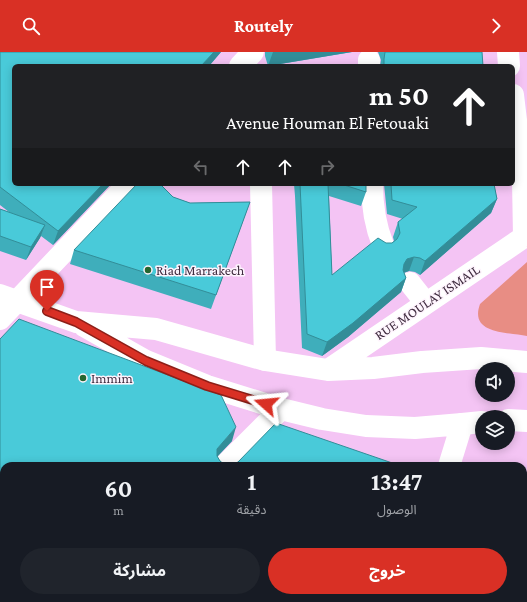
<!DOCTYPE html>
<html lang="ar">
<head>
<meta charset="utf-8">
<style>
  :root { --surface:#171b24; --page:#20242c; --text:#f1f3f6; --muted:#9ea1a6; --accent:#d93025 }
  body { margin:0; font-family:"Crimson Pro","Noto Sans Arabic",serif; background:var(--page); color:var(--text); direction:rtl; height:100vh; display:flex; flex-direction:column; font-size:15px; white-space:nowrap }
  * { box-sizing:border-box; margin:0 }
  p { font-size:13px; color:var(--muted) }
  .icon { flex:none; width:22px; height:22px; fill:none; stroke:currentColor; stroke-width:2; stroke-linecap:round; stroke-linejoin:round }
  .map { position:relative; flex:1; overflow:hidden; direction:ltr }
  .sheet { position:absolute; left:0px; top:410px; width:527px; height:140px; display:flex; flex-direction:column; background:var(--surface); border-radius:12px 12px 0 0; box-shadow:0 2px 10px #0003; direction:rtl }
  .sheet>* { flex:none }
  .banner { position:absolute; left:12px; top:12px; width:503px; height:122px; border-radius:6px; box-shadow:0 2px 10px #0003; direction:rtl; background:#202124; color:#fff; overflow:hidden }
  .fabs { position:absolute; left:475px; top:310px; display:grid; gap:8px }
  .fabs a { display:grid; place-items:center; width:40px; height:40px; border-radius:50%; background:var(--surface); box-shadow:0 2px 10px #0003; font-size:20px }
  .pin { position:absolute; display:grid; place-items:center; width:34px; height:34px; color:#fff; margin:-41px -17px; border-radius:50% 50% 50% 0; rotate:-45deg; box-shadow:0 0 4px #0007 }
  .pin .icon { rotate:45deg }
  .me { position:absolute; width:44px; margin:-22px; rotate:288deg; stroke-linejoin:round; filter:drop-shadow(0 0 3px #0008) }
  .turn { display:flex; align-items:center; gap:14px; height:84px; padding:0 20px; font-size:18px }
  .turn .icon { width:52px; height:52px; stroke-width:2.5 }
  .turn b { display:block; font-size:28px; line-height:34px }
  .lanes { display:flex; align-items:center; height:38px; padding:0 20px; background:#0003; justify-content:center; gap:20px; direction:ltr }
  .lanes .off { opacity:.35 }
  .eta { display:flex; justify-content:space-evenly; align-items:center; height:68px; text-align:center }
  .eta b { font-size:24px; font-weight:700; line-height:28px }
  .action { display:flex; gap:8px; margin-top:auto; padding:8px 20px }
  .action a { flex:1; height:46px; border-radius:24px; background:var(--accent); color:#fff; font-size:16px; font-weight:700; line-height:46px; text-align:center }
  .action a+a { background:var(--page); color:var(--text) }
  header { display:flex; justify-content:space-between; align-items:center; height:52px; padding:0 20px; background:var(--accent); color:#fff; font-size:18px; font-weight:700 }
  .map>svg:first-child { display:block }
</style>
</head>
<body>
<header><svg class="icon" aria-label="forward" viewBox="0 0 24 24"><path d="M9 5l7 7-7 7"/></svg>Routely<svg class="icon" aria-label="search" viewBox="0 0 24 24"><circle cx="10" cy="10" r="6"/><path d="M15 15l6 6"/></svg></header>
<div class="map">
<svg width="527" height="550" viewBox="0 0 527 550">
  <rect width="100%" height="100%" fill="#f4c4f4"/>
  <path fill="#e88d84" d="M 527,210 L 527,284 C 507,280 469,282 480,252 Z
    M 523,450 L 527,450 L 527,550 L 469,550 L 470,546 L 523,546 Z"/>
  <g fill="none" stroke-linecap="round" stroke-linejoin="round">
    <path stroke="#a07ea0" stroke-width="2.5" stroke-dasharray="4 2" stroke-linecap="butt" d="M 523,426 L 527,425
      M 523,514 L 527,514
      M 461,550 L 462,546
      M 490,550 L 490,546"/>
    <path stroke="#fff" stroke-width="22" d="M 369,8 L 369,14
      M 240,14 L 253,0
      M 261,132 L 265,308
      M 372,132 C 372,153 375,173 383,193
      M 410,231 L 425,250
      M 0,267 L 128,132
      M 508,368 L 527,369
      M 462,372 L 482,370
      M 224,414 L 281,357
      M 88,550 L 92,546"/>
    <path stroke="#fff" stroke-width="22" d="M 508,0 L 509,14
      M 513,43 L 523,128 L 524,184
      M 0,243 L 76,270 L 156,277 L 265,308 L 328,318 L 373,316 L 422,310 L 481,306 L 527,310
      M 84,274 L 146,309 L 207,334 L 281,357 L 322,367 L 366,374 L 415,376 L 462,372 L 449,414
      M 328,318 L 527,183
      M 421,550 L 421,546"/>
  </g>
  <path fill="#3faebb" d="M 0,0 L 221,0 L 209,14 L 14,14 L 14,132 L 111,132 L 53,193 L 41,184 L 26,208 L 0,199 L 0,157 L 9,160 L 0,153 Z
    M 265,0 L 352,0 L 268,14 L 265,4 Z
    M 378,0 L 482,0 L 483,14 L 380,14 L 381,8 Z
    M 294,132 L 366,132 L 366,140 L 361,154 L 329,144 L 332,223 L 386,191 L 392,191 L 394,189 L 393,185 L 398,170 L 403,167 L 387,162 L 384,132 L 494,132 L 497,147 L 491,161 L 420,223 L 415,220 L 409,219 L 404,221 L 406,226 L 401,240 L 348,285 L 322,304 L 302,296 L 295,144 Z
    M 173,145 L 190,151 L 250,150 L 211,257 L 70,212 L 74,198 Z
    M 0,287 L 232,389 L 217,405 L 220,409 L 225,413 L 401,414 L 4,414 L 4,508 L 0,505 Z
    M 49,546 L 85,546 L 90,549 L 96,549 L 101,546 L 241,546 L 236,550 L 54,550 Z
    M 317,546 L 382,546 L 381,550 L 317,550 Z"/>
  <path fill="#338d98" d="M 214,0 L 221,0 L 209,14 L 201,14 Z
    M 273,0 L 352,0 L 268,14 Z
    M 103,132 L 111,132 L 53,193 L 58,179 Z
    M 497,147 L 491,161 L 420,223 L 425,209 Z
    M 45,173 L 40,186 L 26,208 L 31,195 Z
    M 414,205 L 409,219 L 402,221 L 404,212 L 407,207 Z
    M 406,226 L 401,240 L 348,285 L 322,304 L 327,290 Z
    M 236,375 L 232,389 L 212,410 L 217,397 Z
    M 231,546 L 241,546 L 236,550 L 227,550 Z"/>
  <path fill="#49cad9" stroke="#338d98" d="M 0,0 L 214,0 L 201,14 L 14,14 L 14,132 L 103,132 L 58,179 L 0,135 Z
    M 385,0 L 482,0 L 483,14 L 384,14 L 384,7 Z
    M 137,132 L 160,132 L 173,145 L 190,151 L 250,150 L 216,243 L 74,198 Z
    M 300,132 L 328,132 L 332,223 L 378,186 L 386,191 L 392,191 L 397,187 L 400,181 L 398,170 L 417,155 L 392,148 L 391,132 L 494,132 L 497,147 L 425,209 L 420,206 L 414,205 L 407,207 L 404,212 L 403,218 L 406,226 L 353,271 L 327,290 L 307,282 Z
    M 341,132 L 366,132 L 366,140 Z
    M 0,157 L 45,173 L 31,195 L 0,184 Z
    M 19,267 L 221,343 L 236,375 L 217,397 L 217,404 L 220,409 L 225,413 L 232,413 L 238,410 L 276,371 L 401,414 L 4,414 L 4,491 L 0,487 L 0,287 Z
    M 70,546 L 85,546 L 90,549 L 96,549 L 101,546 L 231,546 L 227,550 L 74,550 Z
    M 320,546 L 382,546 L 381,550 L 319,550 Z"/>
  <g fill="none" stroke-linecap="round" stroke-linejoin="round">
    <g stroke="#8d1f18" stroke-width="10">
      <path id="route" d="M 47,259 L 76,270 L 146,309 L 207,334 L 266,352"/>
    </g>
    <use href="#route" stroke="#d93025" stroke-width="7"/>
  </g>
  <g fill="#256630" stroke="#fef4fd" stroke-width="1.5">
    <circle cx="148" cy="218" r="4"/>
    <circle cx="83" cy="326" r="4"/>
  </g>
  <g text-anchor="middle" stroke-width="3" stroke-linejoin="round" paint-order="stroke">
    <g font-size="14" fill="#402d40" stroke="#fef4fd" text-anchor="start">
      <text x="156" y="223">Riad Marrakech</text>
      <text x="91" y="331">Immim</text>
    </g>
    <g font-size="14" fill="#402d40" stroke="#fef4fd">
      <text transform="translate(427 250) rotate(-34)" y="5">RUE MOULAY ISMAIL</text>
    </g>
  </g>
</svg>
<div class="fabs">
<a><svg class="icon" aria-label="sound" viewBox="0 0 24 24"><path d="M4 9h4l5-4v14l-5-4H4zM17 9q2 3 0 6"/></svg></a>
<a><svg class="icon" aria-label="layers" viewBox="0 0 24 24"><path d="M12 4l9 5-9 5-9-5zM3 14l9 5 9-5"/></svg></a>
</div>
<div class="pin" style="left:47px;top:259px;background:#d93025"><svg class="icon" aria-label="arrive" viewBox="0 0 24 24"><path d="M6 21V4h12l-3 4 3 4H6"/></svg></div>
<svg class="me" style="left:266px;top:352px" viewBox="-20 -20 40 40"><path d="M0-17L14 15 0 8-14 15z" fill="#d93025" stroke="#fff" stroke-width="4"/></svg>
<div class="banner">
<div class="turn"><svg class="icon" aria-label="ahead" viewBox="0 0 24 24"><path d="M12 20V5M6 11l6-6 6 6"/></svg><div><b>50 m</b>Avenue Houman El Fetouaki</div></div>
<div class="lanes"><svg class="icon off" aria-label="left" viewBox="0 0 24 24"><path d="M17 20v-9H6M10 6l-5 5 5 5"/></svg><svg class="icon" aria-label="ahead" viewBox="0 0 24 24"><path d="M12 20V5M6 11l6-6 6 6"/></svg><svg class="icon" aria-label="ahead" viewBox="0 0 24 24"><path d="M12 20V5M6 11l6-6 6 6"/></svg><svg class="icon off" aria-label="right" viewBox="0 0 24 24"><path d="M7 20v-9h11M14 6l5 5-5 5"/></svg></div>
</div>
<section class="sheet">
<div class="eta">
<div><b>13:47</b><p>الوصول</p></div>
<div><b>1</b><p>دقيقة</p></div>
<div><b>60</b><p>m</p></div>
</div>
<div class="action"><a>خروج</a><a>مشاركة</a></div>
</section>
</div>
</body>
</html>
